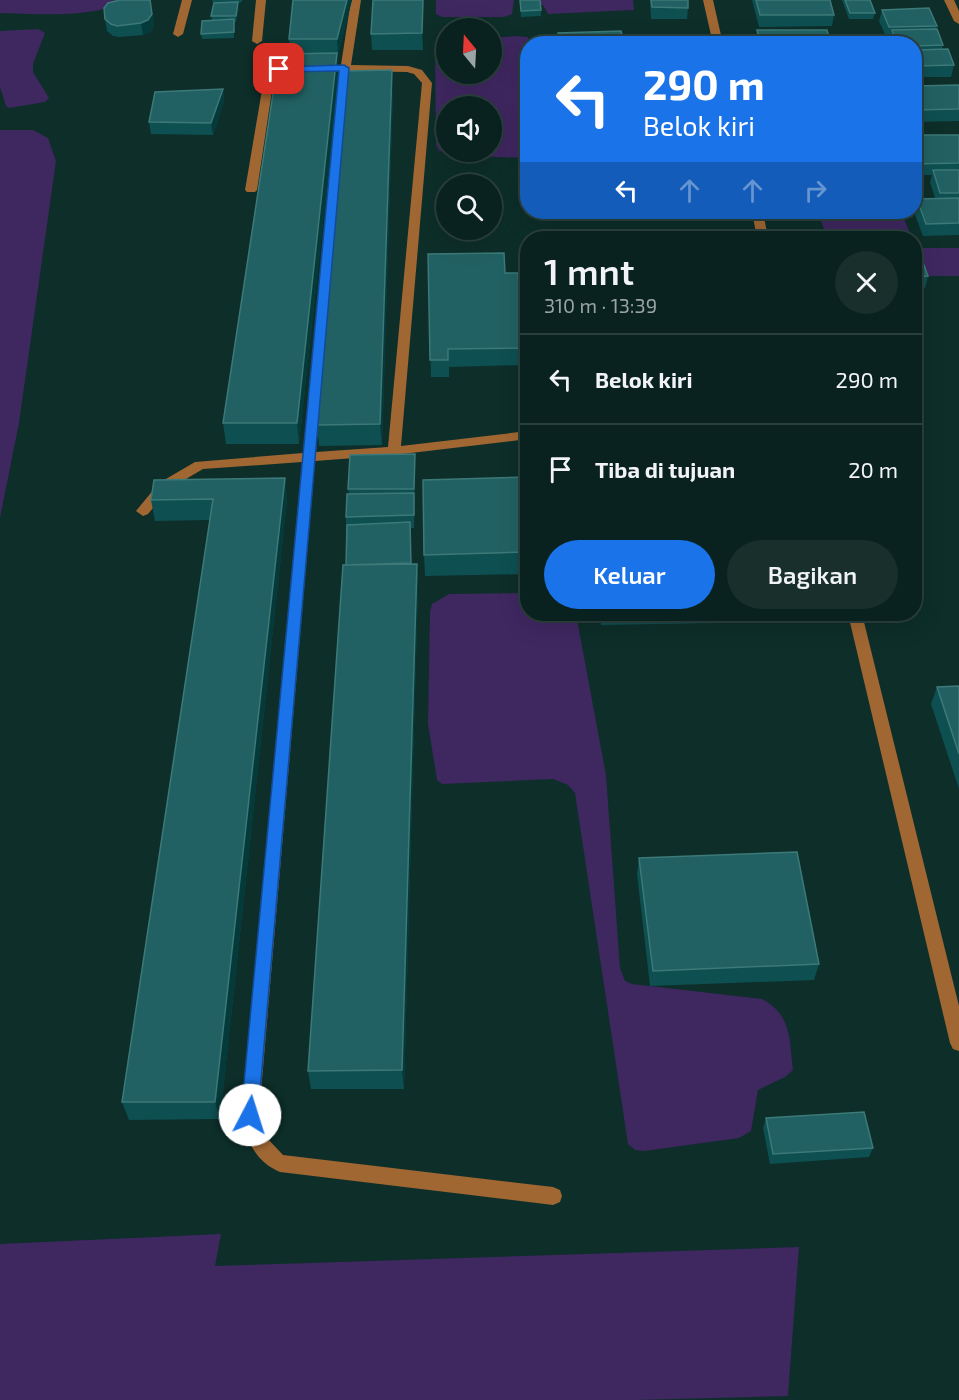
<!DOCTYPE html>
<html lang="id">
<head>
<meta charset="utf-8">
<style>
  :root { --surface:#0a221f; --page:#182f2c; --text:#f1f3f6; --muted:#99a4a4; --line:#2a3f3d; --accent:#1a73e8 }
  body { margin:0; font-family:"Exo 2",sans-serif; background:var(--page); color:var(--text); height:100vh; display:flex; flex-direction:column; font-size:22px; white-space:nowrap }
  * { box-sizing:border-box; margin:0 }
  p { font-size:20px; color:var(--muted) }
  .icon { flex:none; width:33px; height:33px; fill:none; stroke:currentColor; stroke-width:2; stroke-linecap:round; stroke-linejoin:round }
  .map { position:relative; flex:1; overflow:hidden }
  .panel { position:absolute; left:520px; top:231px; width:402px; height:390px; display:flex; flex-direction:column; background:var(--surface); border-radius:24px; box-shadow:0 6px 24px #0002,0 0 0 2px var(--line) }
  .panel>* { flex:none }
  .hud { position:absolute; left:520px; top:36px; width:402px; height:183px; border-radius:24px; box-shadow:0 6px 24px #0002,0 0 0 2px var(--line); background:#1a73e8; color:#fff; overflow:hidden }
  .needle { width:39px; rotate:342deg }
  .controls { position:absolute; left:436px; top:18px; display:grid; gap:12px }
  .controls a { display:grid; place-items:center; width:66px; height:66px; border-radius:50%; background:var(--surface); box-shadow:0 6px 24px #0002,0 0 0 2px var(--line); font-size:30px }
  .pin { position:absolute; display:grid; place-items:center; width:51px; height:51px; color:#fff; margin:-26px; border-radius:12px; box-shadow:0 3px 9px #0006 }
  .me { position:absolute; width:66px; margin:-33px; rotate:5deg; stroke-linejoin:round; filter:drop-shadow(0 0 4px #0008) }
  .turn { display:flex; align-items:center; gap:21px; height:126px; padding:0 24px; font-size:27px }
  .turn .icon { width:78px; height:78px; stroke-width:2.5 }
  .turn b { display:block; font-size:42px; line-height:51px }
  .lanes { display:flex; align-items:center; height:57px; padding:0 24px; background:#0003; justify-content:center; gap:30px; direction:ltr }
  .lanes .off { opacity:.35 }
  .round { display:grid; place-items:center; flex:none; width:63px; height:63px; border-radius:32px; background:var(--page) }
  .headline { display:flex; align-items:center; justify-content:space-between; height:102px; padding:0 24px }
  h1 { font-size:36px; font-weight:600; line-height:45px }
  .cta { display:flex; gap:12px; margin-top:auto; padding:12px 24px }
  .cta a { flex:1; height:69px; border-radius:36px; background:var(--accent); color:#fff; font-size:24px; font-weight:600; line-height:69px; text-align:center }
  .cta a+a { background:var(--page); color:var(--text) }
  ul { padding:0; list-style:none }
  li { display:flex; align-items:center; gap:18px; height:90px; padding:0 24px; border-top:2px solid var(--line) }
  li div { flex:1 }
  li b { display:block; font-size:22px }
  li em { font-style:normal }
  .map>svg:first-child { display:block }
</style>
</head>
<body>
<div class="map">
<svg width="959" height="1400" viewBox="0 0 959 1400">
  <rect width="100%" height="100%" fill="#0d2e29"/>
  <path fill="#3f2760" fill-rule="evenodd" d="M 0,0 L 126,0 C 95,19 35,14 0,13 Z
    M 436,0 L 514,0 L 512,14 L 504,17 L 442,17 L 436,14 Z
    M 531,0 L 633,0 L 634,10 L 548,14 L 543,5 L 532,4 Z
    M 38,29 L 45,33 L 33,64 L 33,72 L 49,98 L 45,102 L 9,108 L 6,106 L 0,87 L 0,31 Z
    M 516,36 L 528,37 L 529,43 L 528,158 L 470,156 L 439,151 L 436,145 L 435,46 L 447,43 L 447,74 L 492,74 L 492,38 ZM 447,106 L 492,106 L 492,152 L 447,152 Z
    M 0,130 L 33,130 L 48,138 L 56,161 L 19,423 L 0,518 Z
    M 818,212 L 901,212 L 912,238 L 827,238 Z
    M 915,245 L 923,248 L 959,248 L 959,276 L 915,276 Z
    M 528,593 L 528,614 L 576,614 L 606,775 L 620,968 L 625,981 L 632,984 L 762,999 C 792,1015 789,1039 793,1070 L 785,1077 L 758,1090 L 751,1131 L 739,1138 L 644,1151 L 635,1150 L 628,1144 L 575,793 L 568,785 L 553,779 L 442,784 L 437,780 L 428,724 L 430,612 L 432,604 L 449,594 Z
    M 221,1234 L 215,1266 L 799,1247 L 788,1396 L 635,1400 L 0,1400 L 0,1244 Z"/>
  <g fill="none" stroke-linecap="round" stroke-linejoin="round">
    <path fill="#a06733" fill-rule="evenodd" d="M 182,0 L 192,0 L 183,34 L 178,37 L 173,34 Z
      M 256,0 L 266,0 L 262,41 L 257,44 L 252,41 Z
      M 351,0 L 361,0 L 351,65 L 408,66 L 422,70 L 432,83 L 401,446 L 528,431 L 528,439 L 394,455 L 315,461 L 259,1115 L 266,1137 L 283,1155 L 553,1187 L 560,1190 L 562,1196 L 560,1202 L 553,1205 L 280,1172 C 255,1162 246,1139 241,1115 L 302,462 L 203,469 L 169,489 L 148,514 L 143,516 L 136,511 L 159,483 L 195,462 L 303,453 L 332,146 L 337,143 L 342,146 L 316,452 L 388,447 L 422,83 L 414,74 L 407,72 L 350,71 L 347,89 L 338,91 L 340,71 L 330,68 L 341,65 Z
      M 703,0 L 713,0 L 723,44 L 713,44 Z
      M 944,0 L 954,0 L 959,11 L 959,24 L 954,21 Z
      M 296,66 L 300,67 L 300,71 L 282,73 L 273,84 L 257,190 L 255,192 L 247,192 L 245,190 L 263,84 C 269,68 280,66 296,66 Z
      M 752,212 L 763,212 L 768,238 L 757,238 Z
      M 848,614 L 862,614 L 959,1006 L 959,1051 L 953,1049 L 950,1043 Z"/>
  </g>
  <path fill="#0e4f52" d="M 212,0 L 242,0 L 242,2 L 238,3 L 239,8 L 236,22 L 234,22 L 234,38 L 202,39 L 201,34 L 212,20 L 211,16 L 214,3 L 213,3 Z
    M 352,0 L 338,55 L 337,55 L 339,74 L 299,444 L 226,444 L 223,423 L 291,54 L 289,39 Z
    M 423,0 L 423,50 L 372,50 L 371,34 Z
    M 520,0 L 541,10 L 541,16 L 521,17 Z
    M 650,0 L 688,0 L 688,8 L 687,19 L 651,19 Z
    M 752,0 L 830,0 L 834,15 L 832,26 L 759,27 Z
    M 842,0 L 870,0 L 875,13 L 873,19 L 849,19 Z
    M 882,10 L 937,26 L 936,29 L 943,45 L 942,49 L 954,65 L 951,77 L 915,77 L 915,44 L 890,44 L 890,39 L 887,39 L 879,21 Z
    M 152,11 L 154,26 L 150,32 L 143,35 L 119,37 L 113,36 L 107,31 L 105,19 Z
    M 757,30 L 831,44 L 756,44 Z
    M 959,85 L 959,121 L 915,122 L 915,86 Z
    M 223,89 L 224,101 L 213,135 L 151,134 L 149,122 Z
    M 393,91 L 382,445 L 319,446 L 317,425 Z
    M 915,135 L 959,135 L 959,235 L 923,236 L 914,212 L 917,199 L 935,198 L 930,182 L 932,175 L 915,175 Z
    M 428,254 L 505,273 L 524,348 L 524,365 L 449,367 L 449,377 L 431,377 Z
    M 915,265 L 928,276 L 925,288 L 915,289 Z
    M 415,454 L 414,528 L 410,528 L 411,564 L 417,564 L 418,586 L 404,1089 L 311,1089 L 308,1071 L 346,565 L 346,517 L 349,494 L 348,489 Z
    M 528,477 L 528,574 L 425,576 L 424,555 Z
    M 285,478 L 287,500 L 220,1119 L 129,1120 L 122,1102 L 210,520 L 155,521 L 151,500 Z
    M 600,614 L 716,614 L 715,623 L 601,625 Z
    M 959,686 L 959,789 L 931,704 L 937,687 Z
    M 639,858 L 819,964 L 814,980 L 650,986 L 637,874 Z
    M 766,1118 L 873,1148 L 869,1157 L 770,1164 L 763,1128 Z"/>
  <path fill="#053a3a" d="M 150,0 L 154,26 L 150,32 L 143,35 L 141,23 Z
    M 347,0 L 352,0 L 338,55 L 337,39 Z
    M 423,0 L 423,50 L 422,33 Z
    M 238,2 L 239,8 L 236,22 L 236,16 Z
    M 337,53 L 339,74 L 299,444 L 297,423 Z
    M 392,70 L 393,91 L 382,445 L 380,424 Z
    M 223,89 L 224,101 L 213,135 L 211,123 Z
    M 285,478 L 287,500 L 220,1119 L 215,1102 Z
    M 417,564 L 418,586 L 404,1089 L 402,1070 Z"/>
  <path fill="#226163" stroke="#3c7978" stroke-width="1.5" d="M 120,0 L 150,0 L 152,14 L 148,20 L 141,23 L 117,26 L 111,24 L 105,19 L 104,8 L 108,3 Z
    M 293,0 L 347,0 L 337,39 L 289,39 Z
    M 373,0 L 423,0 L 422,33 L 371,34 Z
    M 520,0 L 540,0 L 541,10 L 521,11 Z
    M 651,0 L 688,0 L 688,8 L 652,7 Z
    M 756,0 L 830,0 L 834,15 L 760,15 Z
    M 845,0 L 870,0 L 875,13 L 850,13 Z
    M 238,2 L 236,16 L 211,16 L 214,3 Z
    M 929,8 L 937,26 L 889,27 L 882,10 Z
    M 234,19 L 234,32 L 201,34 L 202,21 Z
    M 937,29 L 943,45 L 915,46 L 915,44 L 897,44 L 892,30 Z
    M 757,30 L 827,30 L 831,44 L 760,44 Z
    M 621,31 L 624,44 L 560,44 L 558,33 Z
    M 948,49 L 954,65 L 915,66 L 915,50 Z
    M 337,53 L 297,423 L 223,423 L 279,54 Z
    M 392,70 L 380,424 L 317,425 L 342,71 Z
    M 959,85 L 959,109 L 915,110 L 915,86 Z
    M 223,89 L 211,123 L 149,122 L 155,92 Z
    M 915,135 L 959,135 L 959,163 L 915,164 Z
    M 933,170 L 959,170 L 959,193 L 940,193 Z
    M 959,198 L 959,223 L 926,224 L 917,199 Z
    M 504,253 L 505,273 L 518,273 L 524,348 L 448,349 L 448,360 L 430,360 L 428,254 Z
    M 915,265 L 924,265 L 928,276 L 915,277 Z
    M 415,454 L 414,489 L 348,489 L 350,455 Z
    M 528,477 L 528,552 L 424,555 L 423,480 Z
    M 285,478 L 215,1102 L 122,1102 L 213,499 L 151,500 L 154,480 Z
    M 414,493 L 414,515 L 346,517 L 347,494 Z
    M 410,522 L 411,563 L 346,565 L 347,525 Z
    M 417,564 L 402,1070 L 308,1071 L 343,565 Z
    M 959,686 L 959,754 L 937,687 Z
    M 797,852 L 819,964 L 653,971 L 639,858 Z
    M 864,1112 L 873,1148 L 773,1154 L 766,1118 Z"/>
  <path fill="#1a73e8" stroke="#114b97" stroke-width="1.5" d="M 344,65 L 349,68 L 258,1115 L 255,1120 L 250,1123 L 244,1120 L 241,1115 L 339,71 L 279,72 L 274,69 L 279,67 Z"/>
</svg>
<div class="controls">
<a><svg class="needle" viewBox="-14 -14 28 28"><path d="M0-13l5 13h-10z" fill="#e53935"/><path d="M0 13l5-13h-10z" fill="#99a4a4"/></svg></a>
<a><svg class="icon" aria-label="sound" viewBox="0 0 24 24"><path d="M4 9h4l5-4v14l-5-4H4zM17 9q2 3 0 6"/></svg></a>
<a><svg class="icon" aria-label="search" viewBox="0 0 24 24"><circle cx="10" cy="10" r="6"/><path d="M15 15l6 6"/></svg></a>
</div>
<div class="pin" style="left:279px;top:69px;background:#d93025"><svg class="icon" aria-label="arrive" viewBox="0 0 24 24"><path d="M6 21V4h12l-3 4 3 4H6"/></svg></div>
<svg class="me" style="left:250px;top:1115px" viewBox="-20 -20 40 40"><circle r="19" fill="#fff"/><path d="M0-13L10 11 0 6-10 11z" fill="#1a73e8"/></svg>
<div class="hud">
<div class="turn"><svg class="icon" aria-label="left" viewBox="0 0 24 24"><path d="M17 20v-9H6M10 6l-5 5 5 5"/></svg><div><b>290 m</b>Belok kiri</div></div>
<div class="lanes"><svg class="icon" aria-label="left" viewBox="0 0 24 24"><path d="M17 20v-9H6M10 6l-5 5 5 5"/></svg><svg class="icon off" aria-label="ahead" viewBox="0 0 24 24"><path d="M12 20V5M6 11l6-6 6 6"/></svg><svg class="icon off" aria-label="ahead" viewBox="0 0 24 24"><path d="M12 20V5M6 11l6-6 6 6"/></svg><svg class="icon off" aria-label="right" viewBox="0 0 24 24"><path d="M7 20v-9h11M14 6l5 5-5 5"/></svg></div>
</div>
<section class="panel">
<div class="headline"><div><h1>1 mnt</h1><p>310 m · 13:39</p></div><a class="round"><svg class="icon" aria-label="close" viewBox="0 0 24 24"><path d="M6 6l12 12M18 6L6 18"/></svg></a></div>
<ul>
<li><svg class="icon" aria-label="left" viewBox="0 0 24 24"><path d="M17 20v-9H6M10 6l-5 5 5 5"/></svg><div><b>Belok kiri</b></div><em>290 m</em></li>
<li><svg class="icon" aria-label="arrive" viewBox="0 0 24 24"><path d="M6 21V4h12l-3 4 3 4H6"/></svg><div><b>Tiba di tujuan</b></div><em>20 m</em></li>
</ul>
<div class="cta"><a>Keluar</a><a>Bagikan</a></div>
</section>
</div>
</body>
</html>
